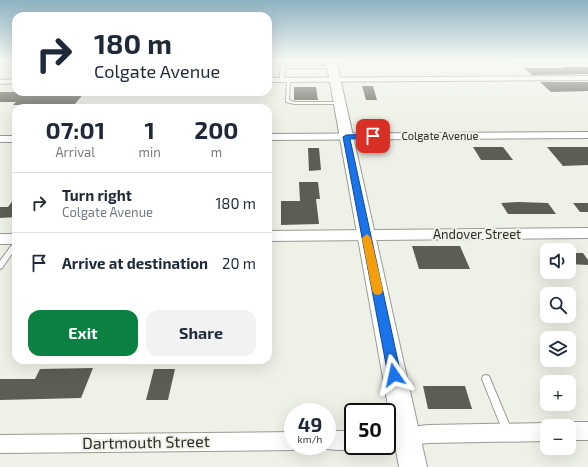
<!DOCTYPE html>
<html lang="en">
<head>
<meta charset="utf-8">
<style>
  :root { --surface:#fff; --page:#f2f2f3; --text:#1f2937; --muted:#747a83; --line:#e0e1e3; --accent:#0b8043 }
  body { margin:0; font-family:"Exo 2",sans-serif; background:var(--page); color:var(--text); height:100vh; display:flex; flex-direction:column; font-size:15px; white-space:nowrap }
  * { box-sizing:border-box; margin:0 }
  p { font-size:13px; color:var(--muted) }
  .icon { flex:none; width:22px; height:22px; fill:none; stroke:currentColor; stroke-width:2; stroke-linecap:round; stroke-linejoin:round }
  .map { position:relative; flex:1; overflow:hidden }
  .side { position:absolute; left:12px; top:104px; width:260px; height:260px; display:flex; flex-direction:column; background:var(--surface); border-radius:12px; box-shadow:0 4px 16px #0002 }
  .side>* { flex:none }
  .top-card { position:absolute; left:12px; top:12px; width:260px; height:84px; border-radius:12px; box-shadow:0 4px 16px #0002; background:#fff; color:var(--text); overflow:hidden }
  .controls { position:absolute; left:540px; top:243px; display:grid; gap:8px }
  .controls a { display:grid; place-items:center; width:36px; height:36px; border-radius:8px; background:var(--surface); box-shadow:0 4px 16px #0002; font-size:20px }
  .speed { position:absolute; left:284px; top:403px; display:flex; gap:8px; font-size:20px; font-weight:700; text-align:center }
  .speed>* { display:grid; place-content:center; width:52px; height:52px; border-radius:50%; background:var(--surface); box-shadow:0 4px 16px #0002; line-height:1 }
  .speed small { font-size:10px; font-weight:400 }
  .speed .limit { border:2px solid #111; border-radius:6px; background:#fff; color:#111 }
  .pin { position:absolute; display:grid; place-items:center; width:34px; height:34px; color:#fff; margin:-17px; border-radius:8px; box-shadow:0 2px 6px #0006 }
  .me { position:absolute; width:44px; margin:-22px; rotate:349deg; stroke-linejoin:round; filter:drop-shadow(0 0 3px #0008) }
  .turn { display:flex; align-items:center; gap:14px; height:84px; padding:0 16px; font-size:18px }
  .turn .icon { width:52px; height:52px; stroke-width:2.5 }
  .turn b { display:block; font-size:28px; line-height:34px }
  .eta { display:flex; justify-content:space-evenly; align-items:center; height:68px; text-align:center }
  .eta b { font-size:24px; font-weight:700; line-height:28px }
  .cta { display:flex; gap:8px; margin-top:auto; padding:8px 16px }
  .cta a { flex:1; height:46px; border-radius:12px; background:var(--accent); color:#fff; font-size:16px; font-weight:700; line-height:46px; text-align:center }
  .cta a+a { background:var(--page); color:var(--text) }
  ul { padding:0; list-style:none }
  li { display:flex; align-items:center; gap:12px; height:60px; padding:0 16px; border-top:1px solid var(--line) }
  li div { flex:1 }
  li b { display:block; font-size:15px }
  li em { font-style:normal }
  .map>svg:first-child { display:block }
</style>
</head>
<body>
<div class="map">
<svg width="588" height="467" viewBox="0 0 588 467">
  <rect width="100%" height="100%" fill="#eef1e7"/>
  <path fill="#5c5e55" d="M 562,67 L 588,67 L 588,74 L 532,75 L 524,68 L 563,68 Z
    M 540,82 L 588,82 L 588,91 L 551,92 Z
    M 362,86 L 373,86 L 377,100 L 366,100 Z
    M 294,87 L 316,87 L 318,100 L 294,100 Z
    M 0,92 L 85,92 L 75,104 L 13,105 L 16,102 L 0,102 Z
    M 473,147 L 503,147 L 513,160 L 481,160 Z
    M 547,147 L 588,147 L 588,165 L 563,166 Z
    M 308,148 L 319,148 L 321,170 L 309,171 Z
    M 299,182 L 318,182 L 320,199 L 316,199 L 319,224 L 281,225 L 281,201 L 300,201 Z
    M 16,196 L 16,217 L 0,218 L 0,207 L 8,207 Z
    M 519,202 L 548,203 L 556,214 L 508,214 L 501,203 Z
    M 573,203 L 588,203 L 588,212 L 580,212 Z
    M 412,246 L 460,246 L 470,269 L 419,269 Z
    M 569,253 L 583,253 L 588,260 L 588,265 L 569,264 Z
    M 93,368 L 81,398 L 0,400 L 0,379 L 35,379 L 40,369 Z
    M 154,369 L 175,369 L 168,400 L 146,400 Z
    M 423,386 L 465,386 L 472,409 L 428,409 Z"/>
  <g fill="none" stroke-linecap="round" stroke-linejoin="round">
    <g stroke="#999b92" stroke-width="2">
      <path id="service" d="M 281,60 L 285,60 L 284,80 L 282,81 L 280,80 Z
        M 295,60 L 333,60 L 331,61 L 295,62 L 289,64 L 290,66 L 332,66 L 334,67 L 332,68 L 288,68 L 286,62 Z
        M 287,79 L 290,80 L 289,100 L 294,102 L 340,102 L 342,103 L 340,104 L 294,104 L 286,102 Z
        M 11,246 L 15,246 L 16,248 L 2,268 L 0,269 L 0,261 Z
        M 486,375 L 489,376 L 512,431 L 510,434 L 507,436 L 504,434 L 482,379 L 483,376 Z"/>
    </g>
    <g stroke="#999b92" stroke-width="2">
      <path id="minor" d="M 588,76 L 588,80 L 268,82 L 268,78 Z
        M 16,79 L 16,83 L 0,84 L 0,80 Z
        M 588,132 L 588,138 L 268,140 L 268,134 Z
        M 0,136 L 16,136 L 16,142 L 0,142 Z
        M 588,228 L 588,238 L 268,241 L 268,231 Z
        M 0,234 L 16,234 L 16,244 L 0,244 Z
        M 569,422 L 588,422 L 588,440 L 569,440 L 569,426 L 562,426 Z
        M 547,423 L 554,426 L 547,426 L 547,441 L 428,443 L 387,448 L 382,446 L 387,446 L 387,430 L 428,425 Z
        M 327,431 L 353,431 L 353,446 L 360,447 C 348,451 332,451 320,447 L 327,446 Z
        M 293,432 L 293,446 L 300,446 L 293,450 L 0,453 L 0,435 Z"/>
    </g>
    <g stroke="#999b92" stroke-width="2">
      <path id="secondary" d="M 326,60 L 336,60 L 427,467 L 399,467 Z"/>
    </g>
    <use href="#service" fill="#fff" fill-rule="evenodd"/>
    <use href="#minor" fill="#fff" fill-rule="evenodd"/>
    <use href="#secondary" fill="#fff" fill-rule="evenodd"/>
  </g>
  <linearGradient id="sky" x2="0" y2="1"><stop stop-color="#8db2c2"/><stop offset="0.48" stop-color="#f7f9f4"/><stop offset="1" stop-color="#f7f9f4" stop-opacity="0"/></linearGradient>
  <rect width="588" height="125" fill="url(#sky)"/>
  <path fill="#1a73e8" stroke="#114b97" d="M 373,134 L 377,136 L 376,138 L 350,139 L 401,375 L 399,379 L 394,381 L 390,379 L 388,375 L 343,137 L 346,135 Z"/>
  <path fill="#f59e0b" d="M 367,234 L 371,238 L 383,290 L 381,294 L 377,295 L 374,294 L 372,290 L 362,238 Z"/>
  <g text-anchor="middle" stroke-width="4" stroke-linejoin="round" paint-order="stroke">
    <g font-size="11" fill="#2d2e2a" stroke="#eef1e7">
      <text x="440" y="140">Colgate Avenue</text>
    </g>
    <g font-size="13" fill="#2d2e2a" stroke="#eef1e7">
      <text x="477" y="239">Andover Street</text>
    </g>
    <g font-size="16" fill="#2d2e2a" stroke="#eef1e7">
      <text transform="translate(146 442) rotate(-1)" y="6">Dartmouth Street</text>
    </g>
  </g>
</svg>
<div class="controls">
<a><svg class="icon" aria-label="sound" viewBox="0 0 24 24"><path d="M4 9h4l5-4v14l-5-4H4zM17 9q2 3 0 6"/></svg></a>
<a><svg class="icon" aria-label="search" viewBox="0 0 24 24"><circle cx="10" cy="10" r="6"/><path d="M15 15l6 6"/></svg></a>
<a><svg class="icon" aria-label="layers" viewBox="0 0 24 24"><path d="M12 4l9 5-9 5-9-5zM3 14l9 5 9-5"/></svg></a>
<a>+</a>
<a>−</a>
</div>
<div class="speed"><div>49<small>km/h</small></div><div class="limit">50</div></div>
<div class="pin" style="left:373px;top:136px;background:#d93025"><svg class="icon" aria-label="arrive" viewBox="0 0 24 24"><path d="M6 21V4h12l-3 4 3 4H6"/></svg></div>
<svg class="me" style="left:394px;top:375px" viewBox="-20 -20 40 40"><path d="M0-17L14 15 0 8-14 15z" fill="#1a73e8" stroke="#fff" stroke-width="4"/></svg>
<div class="top-card">
<div class="turn"><svg class="icon" aria-label="right" viewBox="0 0 24 24"><path d="M7 20v-9h11M14 6l5 5-5 5"/></svg><div><b>180 m</b>Colgate Avenue</div></div>
</div>
<section class="side">
<div class="eta">
<div><b>07:01</b><p>Arrival</p></div>
<div><b>1</b><p>min</p></div>
<div><b>200</b><p>m</p></div>
</div>
<ul>
<li><svg class="icon" aria-label="right" viewBox="0 0 24 24"><path d="M7 20v-9h11M14 6l5 5-5 5"/></svg><div><b>Turn right</b><p>Colgate Avenue</p></div><em>180 m</em></li>
<li><svg class="icon" aria-label="arrive" viewBox="0 0 24 24"><path d="M6 21V4h12l-3 4 3 4H6"/></svg><div><b>Arrive at destination</b></div><em>20 m</em></li>
</ul>
<div class="cta"><a>Exit</a><a>Share</a></div>
</section>
</div>
</body>
</html>
